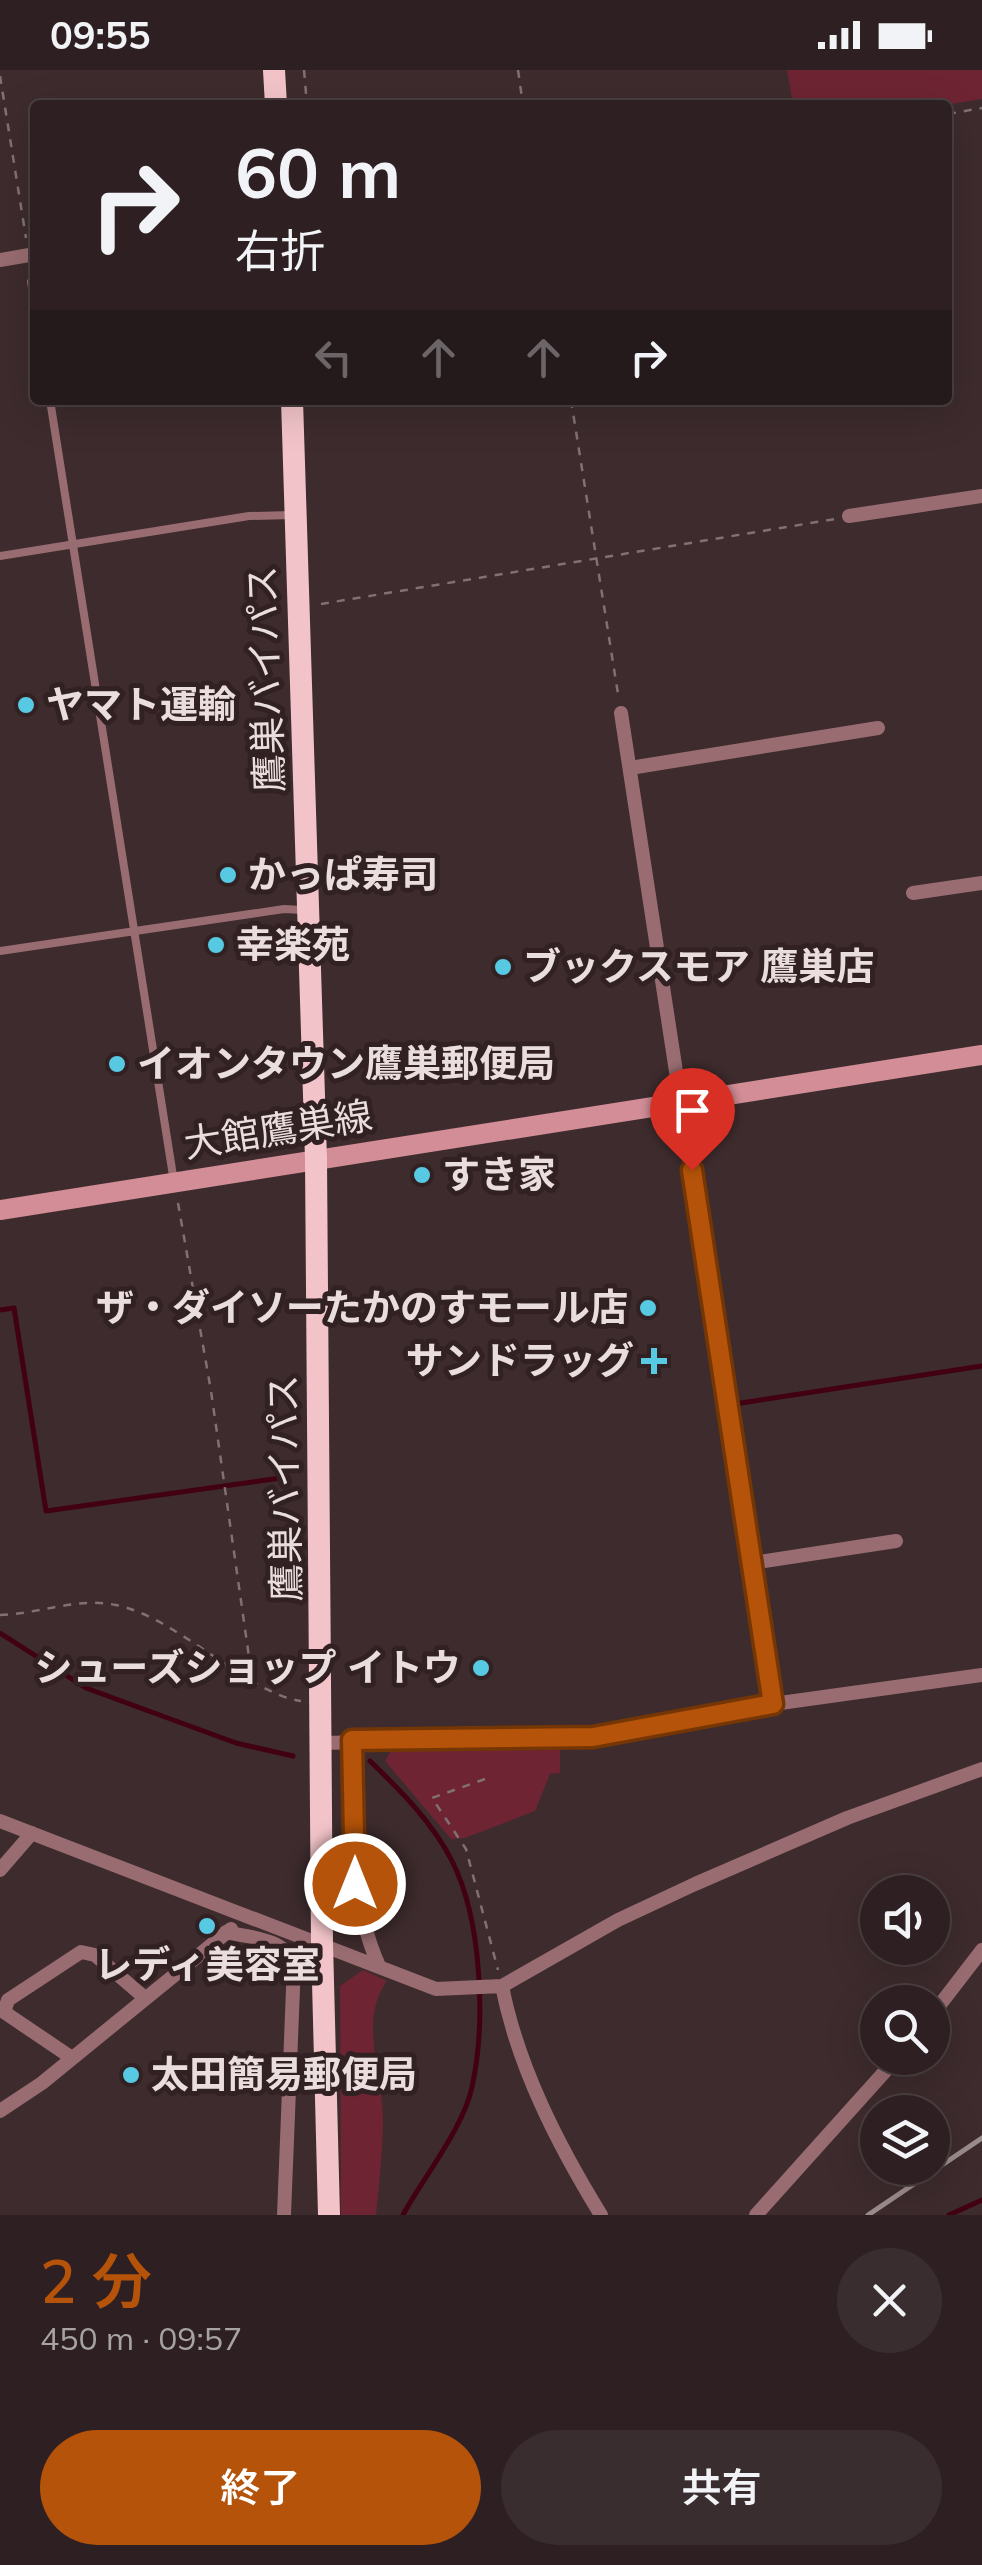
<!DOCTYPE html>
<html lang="ja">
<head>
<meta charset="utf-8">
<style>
  :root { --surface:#2e2022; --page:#3a2d2f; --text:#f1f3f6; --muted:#a7a3a5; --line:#493e40; --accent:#b45309 }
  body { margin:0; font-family:Mulish,"Noto Sans JP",sans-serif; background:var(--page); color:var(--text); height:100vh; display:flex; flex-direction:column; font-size:38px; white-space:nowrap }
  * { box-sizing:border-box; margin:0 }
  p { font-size:32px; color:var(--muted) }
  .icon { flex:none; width:55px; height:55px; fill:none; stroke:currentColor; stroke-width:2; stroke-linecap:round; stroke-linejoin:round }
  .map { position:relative; height:2145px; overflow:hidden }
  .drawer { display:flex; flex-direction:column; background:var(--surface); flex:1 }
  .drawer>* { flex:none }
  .top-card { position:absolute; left:30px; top:30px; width:922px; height:305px; border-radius:10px; box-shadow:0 10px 40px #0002,0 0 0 2px var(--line); background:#2e2022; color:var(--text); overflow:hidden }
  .fabs { position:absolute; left:860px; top:1805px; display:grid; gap:20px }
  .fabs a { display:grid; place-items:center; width:90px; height:90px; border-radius:50%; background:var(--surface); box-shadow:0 10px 40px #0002,0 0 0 2px var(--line); font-size:50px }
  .pin { position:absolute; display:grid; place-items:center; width:85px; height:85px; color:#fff; margin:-102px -42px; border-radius:50% 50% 50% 0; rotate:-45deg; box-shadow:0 0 10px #0007 }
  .pin .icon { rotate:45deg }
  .me { position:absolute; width:110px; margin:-55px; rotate:0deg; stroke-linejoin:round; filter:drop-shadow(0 0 8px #0008) }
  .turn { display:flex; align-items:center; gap:35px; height:210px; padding:0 40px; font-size:45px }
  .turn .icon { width:130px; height:130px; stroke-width:2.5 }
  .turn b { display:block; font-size:70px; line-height:85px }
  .lanes { display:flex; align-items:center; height:95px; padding:0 40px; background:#0003; justify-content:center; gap:50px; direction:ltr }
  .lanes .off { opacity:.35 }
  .round { display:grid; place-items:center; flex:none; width:105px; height:105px; border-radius:52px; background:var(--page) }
  .overview { display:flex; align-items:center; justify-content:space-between; height:170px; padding:0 40px }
  h1 { font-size:60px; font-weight:600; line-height:75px; color:var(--accent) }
  .cta { display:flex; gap:20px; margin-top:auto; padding:20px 40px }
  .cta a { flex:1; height:115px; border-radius:60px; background:var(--accent); color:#fff; font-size:40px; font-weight:600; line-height:115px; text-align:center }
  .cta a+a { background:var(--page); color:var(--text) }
  .status { display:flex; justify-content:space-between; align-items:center; height:70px; padding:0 50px; background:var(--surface); direction:ltr }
  .status svg { height:28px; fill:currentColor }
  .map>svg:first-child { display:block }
</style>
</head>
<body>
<div class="status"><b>09:55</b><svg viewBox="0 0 49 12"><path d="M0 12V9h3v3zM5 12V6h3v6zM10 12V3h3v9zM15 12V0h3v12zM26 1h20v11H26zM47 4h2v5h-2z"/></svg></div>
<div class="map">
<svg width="982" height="2145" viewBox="0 0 982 2145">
  <rect width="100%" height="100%" fill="#3d2b2d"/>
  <path fill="#6e2433" d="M 787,0 L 982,0 L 982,29 L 945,35 L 793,35 Z
    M 560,1675 L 560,1703 L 550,1704 L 535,1741 L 465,1768 L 451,1769 L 385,1691 L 394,1676 Z
    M 363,1900 L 387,1911 C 358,1951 383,2005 383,2050 C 383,2081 379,2114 376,2145 L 341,2145 L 340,1916 Z"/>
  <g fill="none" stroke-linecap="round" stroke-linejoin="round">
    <path stroke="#420013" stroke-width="5" d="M 0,1240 L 14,1238 L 46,1441 L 288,1407
      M 741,1333 L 982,1296
      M 0,1563 L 86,1618 L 236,1673 L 293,1686
      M 370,1691 C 400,1720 433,1753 452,1791 C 482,1850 486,1953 472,2017 C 464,2057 423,2108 403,2145
      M 949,2145 L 982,2130"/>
    <path stroke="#807172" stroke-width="2.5" stroke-dasharray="8 8" stroke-linecap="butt" d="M 304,0 L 307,35
      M 518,0 L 523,35
      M 0,6 L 26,168
      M 948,44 L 982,38
      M 571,330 L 619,630
      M 321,534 L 835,449
      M 178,1133 L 211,1321 L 252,1608
      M 0,1545 C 38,1544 77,1527 116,1535 C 177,1547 248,1624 301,1631
      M 485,1709 L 432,1728 L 466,1779 L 498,1900"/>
    <path stroke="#986c71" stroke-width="8" d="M 31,212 L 35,235
      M 50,330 L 174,1112
      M 0,486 L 249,446 L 292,445
      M 0,881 L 284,839 L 302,840"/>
    <path stroke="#986c71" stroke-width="14" d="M 0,190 L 35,184
      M 849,446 L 982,426
      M 621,643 L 773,1634
      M 630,698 L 878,658
      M 913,823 L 982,813
      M 752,1493 L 896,1471
      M 352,1671 C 355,1747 347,1825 379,1896
      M 323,1673 L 593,1667 L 773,1634 L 982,1605
      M 0,1751 L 436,1919 L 502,1916 L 618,1850 L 695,1814 L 847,1748 L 982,1699
      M 0,1800 L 32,1763
      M 226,1862 C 251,1868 284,1868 294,1894 L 284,2145
      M 502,1916 C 518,1997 558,2075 601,2145
      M 932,1945 L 982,1880
      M 72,1988 L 4,1942 L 8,1930 L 81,1882 L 95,1885 L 145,1928
      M 0,2041 L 42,2013 L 231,1859
      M 756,2145 L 897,1988"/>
    <path stroke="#d28d96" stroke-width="20" d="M 0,1140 L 982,985"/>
    <path stroke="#f2c4c9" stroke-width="22" d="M 274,0 L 276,35
      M 292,330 L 316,1089 L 322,1873 L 329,2145"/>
    <path stroke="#9b8c8d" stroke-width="5" d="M 868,2145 L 982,2068"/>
  </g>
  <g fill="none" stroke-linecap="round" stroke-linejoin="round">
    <g stroke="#753606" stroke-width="25">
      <path id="route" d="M 355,1814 L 352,1670 L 593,1667 L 773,1634 L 692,1100"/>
    </g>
    <use href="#route" stroke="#b45309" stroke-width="18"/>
  </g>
  <g fill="#58c9e3" stroke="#322123" stroke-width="4">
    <circle cx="26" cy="635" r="10"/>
    <circle cx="228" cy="805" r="10"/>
    <circle cx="216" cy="875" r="10"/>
    <circle cx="503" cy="897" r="10"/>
    <circle cx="117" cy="994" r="10"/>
    <circle cx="422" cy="1105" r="10"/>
    <circle cx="648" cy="1238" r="10"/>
    <path d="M649 1276h10v10h10v10h-10v10h-10v-10h-10v-10h10z"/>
    <circle cx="481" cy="1598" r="10"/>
    <circle cx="207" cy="1856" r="10"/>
    <circle cx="131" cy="2005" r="10"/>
  </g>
  <g text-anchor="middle" stroke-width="10" stroke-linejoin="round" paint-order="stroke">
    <g font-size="38" fill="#e9ddde" stroke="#322123">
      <text transform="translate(266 609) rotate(-92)" y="13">鷹巣バイパス</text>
      <text transform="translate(278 1060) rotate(-9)" y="13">大館鷹巣線</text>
      <text transform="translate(285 1418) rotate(-91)" y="13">鷹巣バイパス</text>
    </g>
    <g font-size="38" font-weight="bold" fill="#e9ddde" stroke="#322123" text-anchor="start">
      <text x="46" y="648">ヤマト運輸</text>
      <text x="248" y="818">かっぱ寿司</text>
      <text x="236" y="888">幸楽苑</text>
      <text x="523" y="910">ブックスモア 鷹巣店</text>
      <text x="137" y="1007">イオンタウン鷹巣郵便局</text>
      <text x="442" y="1118">すき家</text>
      <text x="628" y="1251" text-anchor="end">ザ・ダイソーたかのすモール店</text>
      <text x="634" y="1304" text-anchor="end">サンドラッグ</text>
      <text x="461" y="1611" text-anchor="end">シューズショップ イトウ</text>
      <text x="207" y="1908" text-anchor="middle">レディ美容室</text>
      <text x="151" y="2018">太田簡易郵便局</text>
    </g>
  </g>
</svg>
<div class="fabs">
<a><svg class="icon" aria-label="sound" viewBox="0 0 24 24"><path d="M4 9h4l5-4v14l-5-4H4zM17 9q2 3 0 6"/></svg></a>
<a><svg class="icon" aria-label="search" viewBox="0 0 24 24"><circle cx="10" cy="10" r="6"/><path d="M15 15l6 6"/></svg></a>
<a><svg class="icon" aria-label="layers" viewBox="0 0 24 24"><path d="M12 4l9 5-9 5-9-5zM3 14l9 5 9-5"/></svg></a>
</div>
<div class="pin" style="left:692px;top:1100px;background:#d93025"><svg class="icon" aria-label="arrive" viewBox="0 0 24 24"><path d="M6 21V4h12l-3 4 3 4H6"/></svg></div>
<svg class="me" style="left:355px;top:1814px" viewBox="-20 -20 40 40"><circle r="17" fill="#b45309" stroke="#fff" stroke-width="3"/><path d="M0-11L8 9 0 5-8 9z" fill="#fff"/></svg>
<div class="top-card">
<div class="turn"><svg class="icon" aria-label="right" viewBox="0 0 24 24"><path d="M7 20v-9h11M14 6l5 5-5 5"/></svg><div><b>60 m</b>右折</div></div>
<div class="lanes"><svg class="icon off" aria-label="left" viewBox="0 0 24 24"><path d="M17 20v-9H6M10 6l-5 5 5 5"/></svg><svg class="icon off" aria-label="ahead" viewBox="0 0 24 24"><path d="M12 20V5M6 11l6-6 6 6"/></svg><svg class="icon off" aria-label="ahead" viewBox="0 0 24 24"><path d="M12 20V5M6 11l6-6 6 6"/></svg><svg class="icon" aria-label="right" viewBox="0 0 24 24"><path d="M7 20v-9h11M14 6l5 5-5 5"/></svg></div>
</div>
</div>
<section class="drawer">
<div class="overview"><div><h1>2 分</h1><p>450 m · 09:57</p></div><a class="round"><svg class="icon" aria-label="close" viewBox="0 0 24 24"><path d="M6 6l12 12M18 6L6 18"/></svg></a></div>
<div class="cta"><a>終了</a><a>共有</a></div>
</section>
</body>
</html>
